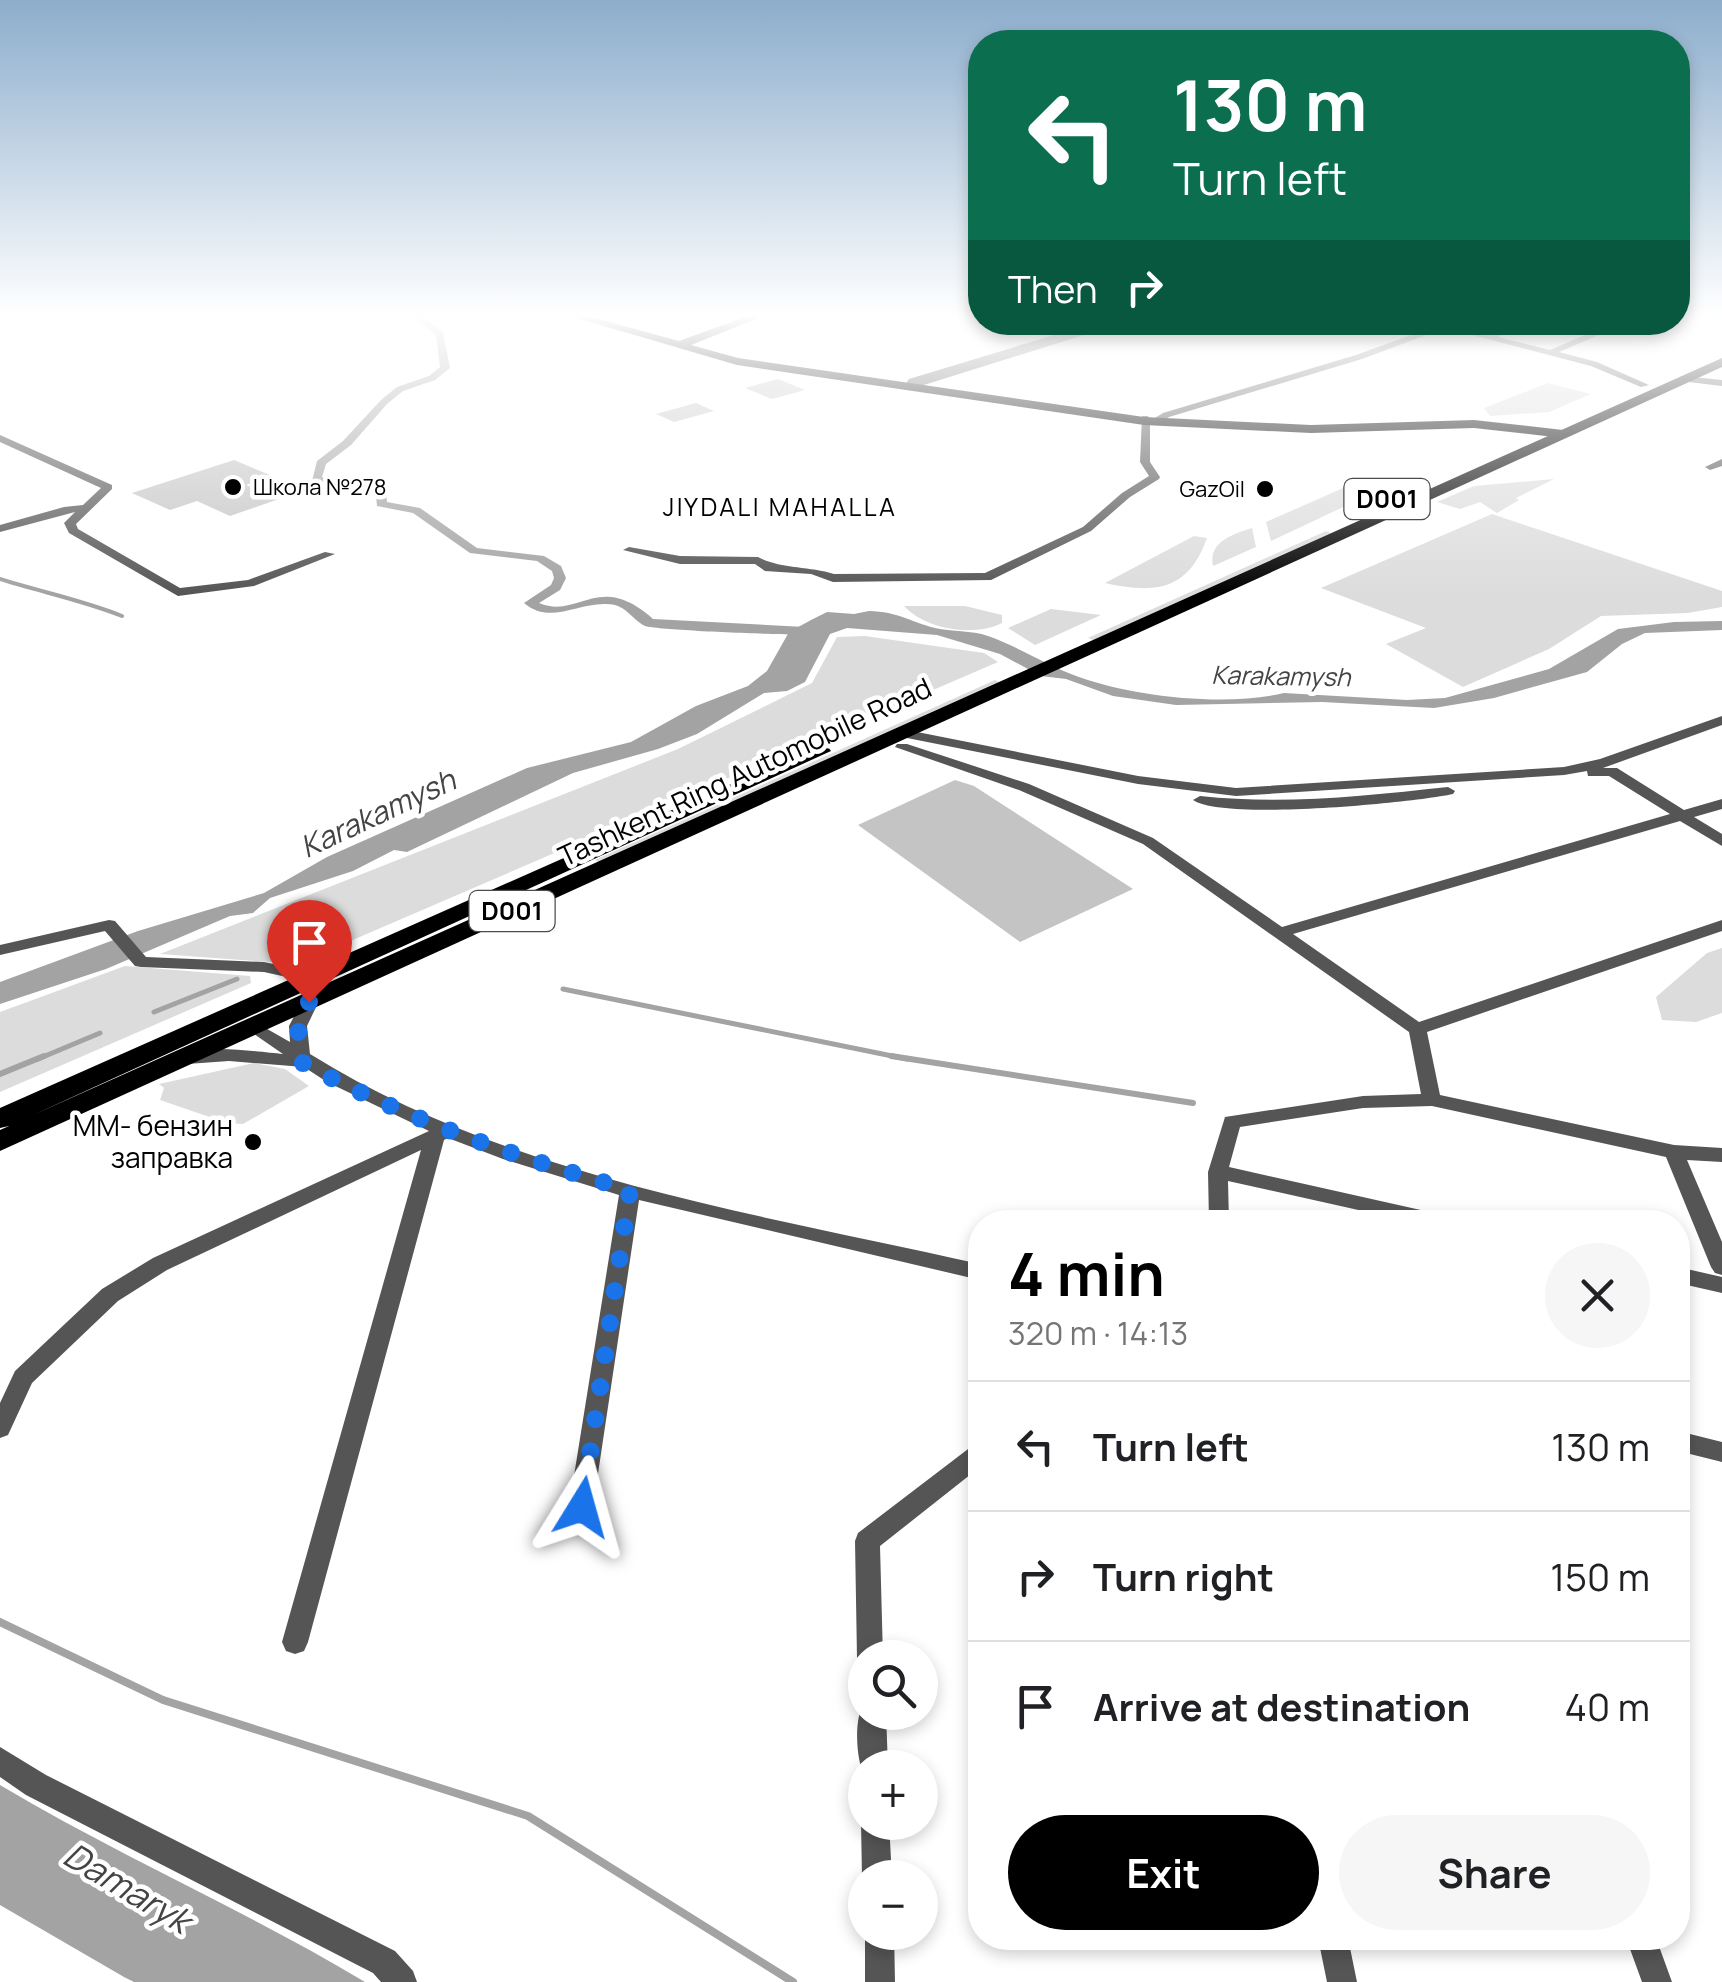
<!DOCTYPE html>
<html lang="en">
<head>
<meta charset="utf-8">
<style>
  :root { --surface:#fff; --page:#f6f6f6; --text:#202124; --muted:#757577; --line:#e0e0e0; --accent:#000 }
  body { margin:0; font-family:Manrope,sans-serif; background:var(--page); color:var(--text); height:100vh; display:flex; flex-direction:column; font-size:38px; white-space:nowrap }
  * { box-sizing:border-box; margin:0 }
  p { font-size:32px; color:var(--muted) }
  .icon { flex:none; width:55px; height:55px; fill:none; stroke:currentColor; stroke-width:2; stroke-linecap:round; stroke-linejoin:round }
  .map { position:relative; flex:1; overflow:hidden }
  .drawer { position:absolute; left:968px; top:1210px; width:722px; height:740px; display:flex; flex-direction:column; background:var(--surface); border-radius:40px; box-shadow:0 5px 15px #0003 }
  .drawer>* { flex:none }
  .hud { position:absolute; left:968px; top:30px; width:722px; height:305px; border-radius:40px; box-shadow:0 5px 15px #0003; background:#0b6e4f; color:#fff; overflow:hidden }
  .fabs { position:absolute; left:848px; top:1640px; display:grid; gap:20px }
  .fabs a { display:grid; place-items:center; width:90px; height:90px; border-radius:50%; background:var(--surface); box-shadow:0 5px 15px #0003; font-size:50px }
  .pin { position:absolute; display:grid; place-items:center; width:85px; height:85px; color:#fff; margin:-102px -42px; border-radius:50% 50% 50% 0; rotate:-45deg; box-shadow:0 0 10px #0007 }
  .pin .icon { rotate:45deg }
  .me { position:absolute; width:110px; margin:-55px; rotate:8deg; stroke-linejoin:round; filter:drop-shadow(0 0 8px #0008) }
  .turn { display:flex; align-items:center; gap:35px; height:210px; padding:0 40px; font-size:45px }
  .turn .icon { width:130px; height:130px; stroke-width:2.5 }
  .turn b { display:block; font-size:70px; line-height:85px }
  .then { display:flex; align-items:center; height:95px; padding:0 40px; background:#0003; gap:20px; font-size:38px }
  .round { display:grid; place-items:center; flex:none; width:105px; height:105px; border-radius:52px; background:var(--page) }
  .head { display:flex; align-items:center; justify-content:space-between; height:170px; padding:0 40px }
  h1 { font-size:60px; font-weight:700; line-height:75px; color:var(--accent) }
  .action { display:flex; gap:20px; margin-top:auto; padding:20px 40px }
  .action a { flex:1; height:115px; border-radius:60px; background:var(--accent); color:#fff; font-size:40px; font-weight:700; line-height:115px; text-align:center }
  .action a+a { background:var(--page); color:var(--text) }
  ul { padding:0; list-style:none }
  li { display:flex; align-items:center; gap:30px; height:130px; padding:0 40px; border-top:2px solid var(--line) }
  li div { flex:1 }
  li b { display:block; font-size:38px }
  li em { font-style:normal }
  .map>svg:first-child { display:block }
</style>
</head>
<body>
<div class="map">
<svg width="1722" height="1982" viewBox="0 0 1722 1982">
  <rect width="100%" height="100%" fill="#fff"/>
  <path fill="#dcdcdc" d="M 1548,383 L 1591,394 L 1549,412 L 1490,416 L 1484,408 Z
    M 1554,479 L 1516,498 L 1519,500 L 1497,513 L 1480,502 L 1460,509 L 1437,502 L 1474,486 Z
    M 1350,485 L 1388,486 L 1271,541 L 1266,522 Z
    M 1492,514 L 1722,591 L 1722,607 L 1688,613 L 1601,616 L 1549,649 L 1463,687 L 1386,644 L 1426,628 L 1321,588 Z
    M 1252,528 L 1256,547 L 1213,566 C 1208,542 1233,534 1252,528 Z
    M 1326,531 L 1331,533 L 1093,640 L 1088,638 Z
    M 1194,536 L 1207,538 C 1188,591 1155,594 1105,583 Z
    M 904,606 L 965,606 L 1002,615 L 1002,623 C 974,637 926,630 904,606 Z
    M 1051,609 L 1101,615 L 1035,645 L 1008,628 Z
    M 865,636 L 984,653 L 998,662 L 297,964 L 160,954 L 678,749 L 812,683 L 837,637 Z
    M 995,680 L 1001,683 L 601,864 L 595,860 Z
    M 1722,948 L 1722,1013 L 1696,1022 L 1662,1020 L 1656,997 L 1707,953 Z
    M 125,966 L 250,976 L 251,983 L 0,1092 L 0,1012 Z
    M 254,1063 L 285,1069 L 309,1086 L 243,1124 L 227,1123 L 160,1100 L 164,1088 L 159,1084 Z"/>
  <path fill="#a3a3a3" d="M 869,611 C 899,612 908,621 935,628 C 952,632 971,630 988,636 C 1019,647 1048,666 1079,677 C 1134,697 1227,707 1284,693 L 1407,700 L 1445,698 L 1549,669 L 1618,629 L 1674,622 L 1722,621 L 1722,630 L 1645,633 L 1622,644 L 1587,672 L 1494,698 L 1434,708 L 1322,702 L 1176,705 L 1113,696 L 1066,679 L 1041,676 L 1000,654 L 937,635 L 847,628 L 830,634 L 805,682 L 787,691 L 764,693 L 697,734 L 658,749 L 573,773 L 407,852 L 394,850 L 353,871 L 270,898 L 253,913 L 230,916 L 106,969 L 0,1004 L 0,982 L 138,931 L 264,893 L 327,857 L 527,768 L 631,742 L 696,706 L 748,686 L 767,671 L 789,632 L 813,619 L 827,612 L 854,614 Z
    M 0,1785 C 119,1856 247,1911 365,1982 L 134,1982 L 124,1977 L 0,1905 Z"/>
  <g fill="none" stroke-linecap="round" stroke-linejoin="round">
    <path stroke="#a3a3a3" stroke-width="4" d="M 0,579 C 41,592 82,600 122,616"/>
    <path stroke="#a3a3a3" stroke-width="5" d="M 563,989 L 907,1059
      M 154,1012 L 237,979
      M 38,1059 L 100,1033"/>
    <path stroke="#a3a3a3" stroke-width="6" d="M 891,1056 L 1193,1103
      M 0,1074 L 44,1056"/>
    <path stroke="#a3a3a3" stroke-width="8" d="M 0,1622 L 163,1700 L 528,1816 L 793,1982"/>
    <path fill="#a3a3a3" fill-rule="evenodd" d="M 413,317 L 423,317 L 443,332 L 450,368 L 435,380 L 403,391 L 387,404 L 351,445 L 326,464 L 322,477 L 386,492 L 387,502 L 420,508 L 477,548 L 544,556 L 561,566 L 566,578 L 560,590 L 539,603 C 579,620 598,570 653,619 L 805,627 L 809,628 L 809,634 C 794,636 655,630 645,626 C 630,618 626,604 606,604 C 576,603 550,625 524,603 L 551,585 L 554,578 L 552,571 L 537,561 L 470,553 L 413,513 L 377,506 L 376,496 L 312,481 L 317,461 L 343,441 L 381,400 L 397,387 L 429,376 L 440,367 L 436,335 Z"/>
  </g>
  <path fill="#c4c4c4" d="M 778,379 L 805,390 L 772,399 L 745,388 Z
    M 696,403 L 714,411 L 674,422 L 656,414 Z
    M 234,460 L 272,476 L 246,485 L 279,499 L 230,516 L 197,501 L 170,510 L 132,493 Z
    M 955,780 L 974,786 L 1133,889 L 1020,942 L 858,825 Z"/>
  <g fill="none" stroke-linecap="round" stroke-linejoin="round">
    <path fill="#555" fill-rule="evenodd" d="M 1097,322 L 1125,322 L 911,389 L 903,387 L 909,379 Z
      M 1430,322 C 1449,322 1473,336 1489,334 C 1504,332 1514,322 1530,322 L 1498,337 L 1550,350 L 1616,322 L 1629,322 L 1559,352 L 1597,362 L 1649,385 L 1641,387 L 1591,366 L 1445,328 L 1362,359 L 1169,417 L 1158,424 L 1150,423 L 1150,462 L 1160,477 L 1159,479 L 1130,497 L 1091,531 L 991,580 L 833,582 L 811,574 L 765,571 L 755,564 L 680,564 L 623,550 L 629,547 L 680,556 L 758,557 C 780,569 809,566 834,574 L 985,573 L 1083,527 L 1122,493 L 1149,476 L 1140,462 L 1142,416 L 1148,416 L 1150,421 L 1163,413 L 1356,355 L 1436,326 Z
      M 1683,376 L 1722,380 L 1722,386 L 1680,381 L 1680,377 Z
      M 0,435 L 112,485 L 112,489 L 76,524 L 78,529 L 180,588 L 248,580 L 325,552 L 335,554 L 254,586 L 178,596 L 69,533 L 64,523 L 75,512 L 0,532 L 0,525 L 64,507 L 83,505 L 101,488 L 0,442 Z
      M 1722,459 L 1722,466 L 1710,470 L 1705,467 Z
      M 1722,716 L 1722,725 L 1603,768 L 1617,768 L 1684,810 L 1722,799 L 1722,809 L 1694,817 L 1722,834 L 1722,846 L 1680,821 L 1293,934 L 1419,1022 L 1722,920 L 1722,931 L 1427,1032 L 1440,1095 L 1674,1145 L 1722,1148 L 1722,1162 L 1687,1160 L 1722,1242 L 1722,1275 L 1715,1273 L 1711,1267 L 1666,1157 L 1432,1106 L 1363,1108 L 1240,1127 L 1229,1167 L 1443,1215 L 1450,1217 L 1453,1222 L 1412,1222 L 1228,1181 L 1229,1222 L 1209,1222 L 1208,1172 L 1225,1117 L 1363,1096 L 1421,1094 L 1409,1032 L 1143,844 L 1019,790 L 895,747 L 897,744 L 907,744 L 1029,784 L 1153,838 L 1282,927 L 1670,814 L 1609,776 L 1588,776 L 1587,771 L 1564,775 L 1236,796 L 1138,784 L 902,737 L 895,733 L 902,729 L 1138,776 L 1236,788 L 1564,767 L 1600,759 Z
      M 1448,787 L 1455,791 L 1453,794 C 1411,803 1223,821 1193,800 L 1200,796 C 1283,805 1365,796 1448,787 Z
      M 109,920 L 115,921 L 146,957 L 264,962 L 320,974 L 323,978 L 314,983 L 264,972 L 141,967 L 135,966 L 105,931 L 0,955 L 0,945 Z
      M 309,998 L 318,1003 L 307,1026 L 310,1054 C 505,1176 758,1214 980,1264 L 980,1280 L 639,1200 L 593,1507 L 590,1514 L 581,1517 L 572,1514 L 569,1507 L 619,1195 L 503,1159 L 448,1138 L 444,1140 L 308,1642 L 304,1651 L 295,1654 L 286,1651 L 282,1642 L 421,1150 L 167,1270 L 118,1301 L 32,1383 L 8,1435 L 0,1438 L 0,1403 L 15,1371 L 102,1289 L 153,1258 L 429,1131 L 327,1082 L 304,1067 L 229,1061 L 187,1064 L 178,1058 C 197,1042 257,1052 283,1054 L 244,1027 L 253,1021 L 290,1042 L 289,1026 L 303,999 Z
      M 1678,1267 L 1722,1277 L 1722,1293 L 1678,1283 Z
      M 1678,1431 L 1722,1442 L 1722,1462 L 1678,1451 Z
      M 980,1443 L 980,1467 L 880,1546 L 883,1658 L 865,1658 L 865,1668 L 861,1667 L 857,1658 L 855,1541 L 858,1533 L 972,1446 Z
      M 865,1702 L 865,1712 L 886,1712 L 888,1768 L 865,1768 L 865,1778 C 856,1761 853,1717 865,1702 Z
      M 0,1747 L 46,1775 L 395,1951 L 413,1971 L 417,1982 L 381,1982 L 373,1973 L 26,1795 L 0,1777 Z
      M 865,1812 L 865,1822 L 889,1822 L 892,1878 L 865,1878 L 865,1884 L 862,1878 L 861,1822 Z
      M 865,1930 L 865,1932 L 894,1932 L 895,1982 L 865,1982 Z
      M 1318,1938 L 1348,1938 L 1357,1982 L 1327,1982 Z
      M 1626,1938 L 1656,1938 L 1672,1982 L 1642,1982 Z"/>
    <path fill="#000" fill-rule="evenodd" d="M 573,317 L 591,317 L 679,341 L 745,317 L 761,317 L 691,345 L 738,358 L 1144,417 L 1311,425 L 1474,420 L 1563,430 L 1569,434 L 1563,438 L 1474,428 L 1311,433 L 1144,425 L 737,365 Z"/>
    <path fill="#000" fill-rule="evenodd" d="M 1722,358 L 1722,367 L 0,1151 L 0,1130 L 9,1126 L 0,1128 L 0,1108 L 814,747 L 828,747 L 831,751 L 33,1115 Z"/>
  </g>
  <linearGradient id="sky" x2="0" y2="1"><stop stop-color="#8cadcc"/><stop offset="0.53" stop-color="#fff"/><stop offset="1" stop-color="#fff" stop-opacity="0"/></linearGradient>
  <rect width="1722" height="595" fill="url(#sky)"/>
  <g fill="none" stroke-linecap="round" stroke-linejoin="round">
    <path stroke="#1a73e8" stroke-width="18" stroke-dasharray="0 32.4" d="M 309,1002 L 298,1026 L 301,1062 C 405,1119 516,1157 630,1190 L 582,1507"/>
  </g>
  <g fill="#000" stroke="#fff" stroke-width="4">
    <circle cx="233" cy="487" r="10"/>
    <circle cx="1265" cy="489" r="10"/>
    <circle cx="253" cy="1142" r="10"/>
  </g>
  <g text-anchor="middle" stroke-width="9" stroke-linejoin="round" paint-order="stroke">
    <g font-size="22" fill="#000" stroke="#fff" text-anchor="start">
      <text x="253" y="495">Школа №278</text>
      <text x="1245" y="497" text-anchor="end">GazOil</text>
    </g>
    <g fill="#fff" stroke="#4c4c4c" stroke-width="2.5">
      <rect x="1344.5" y="479" width="85" height="40" rx="8"/>
      <rect x="469.5" y="891" width="85" height="40" rx="8"/>
    </g>
    <g font-size="25" font-weight="bold" fill="#000">
      <text x="1387" y="508">D001</text>
      <text x="512" y="920">D001</text>
    </g>
    <g font-size="25" letter-spacing="2.5" fill="#000" stroke="#fff">
      <text x="780" y="516">JIYDALI MAHALLA</text>
    </g>
    <g font-size="25" font-style="italic" fill="#444" stroke="#fff">
      <text transform="translate(1281 676) rotate(1)" y="9">Karakamysh</text>
    </g>
    <g font-size="28" fill="#000" stroke="#fff">
      <text transform="translate(745 772) rotate(-25)" y="10">Tashkent Ring Automobile Road</text>
    </g>
    <g font-size="28" fill="#000" stroke="#fff" text-anchor="end">
      <text x="233" y="1136">ММ- бензин<tspan x="233" dy="32">заправка</tspan></text>
    </g>
    <g font-size="30" font-style="italic" fill="#444" stroke="#fff">
      <text transform="translate(378 814) rotate(-25)" y="10">Karakamysh</text>
    </g>
    <g font-size="35" font-style="italic" fill="#444" stroke="#fff">
      <text transform="translate(127 1888) rotate(31)" y="12">Damaryk</text>
    </g>
  </g>
</svg>
<div class="fabs">
<a><svg class="icon" aria-label="search" viewBox="0 0 24 24"><circle cx="10" cy="10" r="6"/><path d="M15 15l6 6"/></svg></a>
<a>+</a>
<a>−</a>
</div>
<div class="pin" style="left:309px;top:1002px;background:#d93025"><svg class="icon" aria-label="arrive" viewBox="0 0 24 24"><path d="M6 21V4h12l-3 4 3 4H6"/></svg></div>
<svg class="me" style="left:582px;top:1507px" viewBox="-20 -20 40 40"><path d="M0-17L14 15 0 8-14 15z" fill="#1a73e8" stroke="#fff" stroke-width="4"/></svg>
<div class="hud">
<div class="turn"><svg class="icon" aria-label="left" viewBox="0 0 24 24"><path d="M17 20v-9H6M10 6l-5 5 5 5"/></svg><div><b>130 m</b>Turn left</div></div>
<div class="then">Then<svg class="icon" aria-label="right" viewBox="0 0 24 24"><path d="M7 20v-9h11M14 6l5 5-5 5"/></svg></div>
</div>
<section class="drawer">
<div class="head"><div><h1>4 min</h1><p>320 m · 14:13</p></div><a class="round"><svg class="icon" aria-label="close" viewBox="0 0 24 24"><path d="M6 6l12 12M18 6L6 18"/></svg></a></div>
<ul>
<li><svg class="icon" aria-label="left" viewBox="0 0 24 24"><path d="M17 20v-9H6M10 6l-5 5 5 5"/></svg><div><b>Turn left</b></div><em>130 m</em></li>
<li><svg class="icon" aria-label="right" viewBox="0 0 24 24"><path d="M7 20v-9h11M14 6l5 5-5 5"/></svg><div><b>Turn right</b></div><em>150 m</em></li>
<li><svg class="icon" aria-label="arrive" viewBox="0 0 24 24"><path d="M6 21V4h12l-3 4 3 4H6"/></svg><div><b>Arrive at destination</b></div><em>40 m</em></li>
</ul>
<div class="action"><a>Exit</a><a>Share</a></div>
</section>
</div>
</body>
</html>
